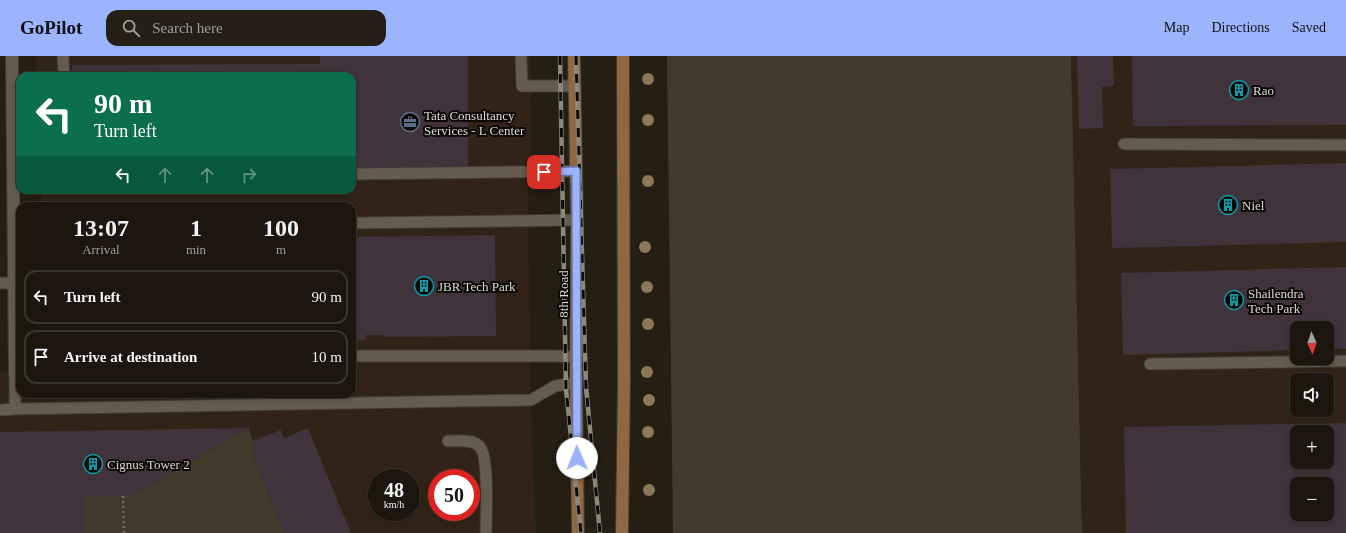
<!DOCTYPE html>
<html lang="en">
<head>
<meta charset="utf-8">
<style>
  :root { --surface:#1c160e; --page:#251f17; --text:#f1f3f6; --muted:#a09f9e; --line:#3a352e; --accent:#9cb4fd }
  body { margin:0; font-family:"Times New Roman",serif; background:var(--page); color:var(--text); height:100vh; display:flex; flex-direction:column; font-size:15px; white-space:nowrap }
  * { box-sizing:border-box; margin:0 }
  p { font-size:13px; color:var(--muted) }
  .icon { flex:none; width:22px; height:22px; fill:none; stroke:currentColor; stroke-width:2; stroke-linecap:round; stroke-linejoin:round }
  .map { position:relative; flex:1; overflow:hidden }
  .drawer { position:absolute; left:16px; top:146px; width:340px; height:196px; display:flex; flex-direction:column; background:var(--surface); border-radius:12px; box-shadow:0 2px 6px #0003,0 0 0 1px var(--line) }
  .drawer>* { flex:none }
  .banner { position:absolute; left:16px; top:16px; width:340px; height:122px; border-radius:12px; box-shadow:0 2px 6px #0003,0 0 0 1px var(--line); background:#0b6e4f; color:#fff; overflow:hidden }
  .needle { width:26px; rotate:177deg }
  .tools { position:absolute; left:1290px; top:265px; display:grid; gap:8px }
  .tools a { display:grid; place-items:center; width:44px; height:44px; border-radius:8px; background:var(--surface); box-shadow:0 2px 6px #0003,0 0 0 1px var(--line); font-size:20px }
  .speed { position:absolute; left:368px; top:413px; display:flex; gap:8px; font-size:20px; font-weight:700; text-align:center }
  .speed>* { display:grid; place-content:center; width:52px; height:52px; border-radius:50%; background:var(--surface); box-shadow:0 2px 6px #0003,0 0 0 1px var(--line); line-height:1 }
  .speed small { font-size:10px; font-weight:400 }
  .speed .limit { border:6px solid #d22; background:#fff; color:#111 }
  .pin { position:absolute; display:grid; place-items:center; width:34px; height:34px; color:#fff; margin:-17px; border-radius:8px; box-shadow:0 2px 6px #0006 }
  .me { position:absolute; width:44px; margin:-22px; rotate:359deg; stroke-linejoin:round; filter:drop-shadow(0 0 3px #0008) }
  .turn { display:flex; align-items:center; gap:14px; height:84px; padding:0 12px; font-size:18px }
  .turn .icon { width:52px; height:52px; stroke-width:2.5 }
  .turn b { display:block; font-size:28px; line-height:34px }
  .lanes { display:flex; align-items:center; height:38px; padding:0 12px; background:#0003; justify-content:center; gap:20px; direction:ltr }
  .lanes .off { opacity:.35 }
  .eta { display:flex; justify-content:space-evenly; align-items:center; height:68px; text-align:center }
  .eta b { font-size:24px; font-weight:700; line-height:28px }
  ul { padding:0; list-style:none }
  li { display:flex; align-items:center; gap:12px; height:54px; margin:0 8px 6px; padding:0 4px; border:2px solid var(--line); border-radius:12px }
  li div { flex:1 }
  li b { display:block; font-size:15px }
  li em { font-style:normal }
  header { display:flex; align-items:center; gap:24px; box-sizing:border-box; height:56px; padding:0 20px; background:var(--accent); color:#111 }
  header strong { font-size:19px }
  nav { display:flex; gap:22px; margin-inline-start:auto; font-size:14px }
  .search { width:280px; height:36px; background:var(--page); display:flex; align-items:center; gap:10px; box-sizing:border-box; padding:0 14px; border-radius:12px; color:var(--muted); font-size:15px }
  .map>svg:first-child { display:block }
</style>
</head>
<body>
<header>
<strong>GoPilot</strong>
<div class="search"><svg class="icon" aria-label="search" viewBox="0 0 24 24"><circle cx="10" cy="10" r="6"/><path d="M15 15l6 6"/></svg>Search here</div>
<nav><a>Map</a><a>Directions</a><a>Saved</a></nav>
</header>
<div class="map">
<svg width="1346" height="477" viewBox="0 0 1346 477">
  <rect width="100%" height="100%" fill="#251e13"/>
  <path fill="#312317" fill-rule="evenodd" d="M 36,0 L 530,0 L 531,116 L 528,136 L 530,317 L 536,477 L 0,477 L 0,314 L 20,318 L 20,338 L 352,338 L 352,150 L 42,150 L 41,134 L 352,134 L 352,20 L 37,20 ZM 377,422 L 411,422 L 411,456 L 377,456 ZM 437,422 L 471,422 L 471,456 L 437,456 Z
    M 1071,0 L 1346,0 L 1346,477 L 1082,477 ZM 1297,272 L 1327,272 L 1327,302 L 1297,302 ZM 1297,324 L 1327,324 L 1327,354 L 1297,354 ZM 1297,376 L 1327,376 L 1327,406 L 1297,406 ZM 1297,428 L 1327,428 L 1327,458 L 1297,458 Z"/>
  <path fill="#423a2b" d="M 667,0 L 1071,0 L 1082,477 L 673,477 Z
    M 249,372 L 255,393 L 251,395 L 284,477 L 85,477 L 85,440 L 131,440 Z"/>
  <path fill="#40333c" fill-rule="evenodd" d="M 320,0 L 468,0 L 468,112 L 352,112 L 352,20 L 72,20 L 72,9 L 320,8 Z
    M 1077,0 L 1113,0 L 1114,30 L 1102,31 L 1103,72 L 1079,73 Z
    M 1132,0 L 1346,0 L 1346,69 L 1133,70 Z
    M 1346,107 L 1346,186 L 1112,192 L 1110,113 Z
    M 495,179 L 496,280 L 385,281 L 385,279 L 366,279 L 366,284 L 352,285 L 352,181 Z
    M 1346,211 L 1346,293 L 1327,293 L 1327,272 L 1297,272 L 1297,294 L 1123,299 L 1121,217 Z
    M 1346,367 L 1346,477 L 1126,477 L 1124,371 ZM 1297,376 L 1327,376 L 1327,406 L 1297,406 ZM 1297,428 L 1327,428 L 1327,458 L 1297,458 Z
    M 249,372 L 131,440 L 85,440 L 85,477 L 0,477 L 0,376 Z
    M 308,372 L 351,477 L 284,477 L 251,395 L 255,393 L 252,385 L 281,374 L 284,382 Z"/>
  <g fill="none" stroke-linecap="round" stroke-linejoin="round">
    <g stroke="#403b33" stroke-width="13">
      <path id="lane" d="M 63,0 L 64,20
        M 521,0 L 522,30 L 575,30
        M 1124,88 L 1346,89
        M 352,118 L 576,115
        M 352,167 L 577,164
        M 0,227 L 14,227
        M 352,300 L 555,300 L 576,301
        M 1150,308 L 1346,305
        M 15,353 L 531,344 L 555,330 L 576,327
        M 0,354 L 15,353 L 15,317
        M 448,385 C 457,385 474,383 480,391 C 489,401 486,461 486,477"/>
    </g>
    <g stroke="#403b33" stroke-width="14">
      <path id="street" d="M 12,0 L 15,317"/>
    </g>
    <g stroke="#403b33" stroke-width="14">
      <path id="secondary" d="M 574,0 L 577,164 L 576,327 L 578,477
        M 622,477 L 624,324 L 623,0"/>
    </g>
    <path stroke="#746f65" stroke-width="2.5" stroke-dasharray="2 3" stroke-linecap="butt" d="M 123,440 L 124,477"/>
    <use href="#lane" stroke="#645c4f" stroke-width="11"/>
    <use href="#street" stroke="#645c4f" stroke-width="12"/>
    <use href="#secondary" stroke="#8f6842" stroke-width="12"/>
    <g stroke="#8d887e" stroke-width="4.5">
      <path id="rail" d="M 560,0 L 566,333 L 581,477
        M 576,0 L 586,331 L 600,477"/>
    </g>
    <use href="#rail" stroke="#0b0905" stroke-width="3" stroke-dasharray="9" stroke-linecap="butt"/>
  </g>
  <g fill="#8b7858">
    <circle cx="648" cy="23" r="6"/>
    <circle cx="648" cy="64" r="6"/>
    <circle cx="648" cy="125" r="6"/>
    <circle cx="645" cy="191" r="6"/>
    <circle cx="647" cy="231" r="6"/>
    <circle cx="648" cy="268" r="6"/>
    <circle cx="647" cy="316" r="6"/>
    <circle cx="649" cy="344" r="6"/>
    <circle cx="648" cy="376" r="6"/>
    <circle cx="649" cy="434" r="6"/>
  </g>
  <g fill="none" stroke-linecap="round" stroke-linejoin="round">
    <g stroke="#6575a4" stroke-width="10">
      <path id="route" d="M 544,116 L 576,115 L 577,402"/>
    </g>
    <use href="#route" stroke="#9cb4fd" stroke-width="7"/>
  </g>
  <defs>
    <g id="building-ring" transform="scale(1)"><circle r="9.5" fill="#0b0905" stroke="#0f9aa8" stroke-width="1.5"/><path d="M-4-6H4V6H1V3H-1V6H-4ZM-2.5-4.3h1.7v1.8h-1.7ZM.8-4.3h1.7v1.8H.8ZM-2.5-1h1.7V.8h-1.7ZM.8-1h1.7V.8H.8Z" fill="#0f9aa8"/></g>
    <g id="office-ring" transform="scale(1)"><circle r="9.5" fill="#0b0905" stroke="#5c6f8a" stroke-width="1.5"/><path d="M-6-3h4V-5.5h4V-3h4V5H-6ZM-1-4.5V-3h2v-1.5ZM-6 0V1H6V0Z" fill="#5c6f8a"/></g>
  </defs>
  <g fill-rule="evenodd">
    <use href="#building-ring" x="1239" y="34"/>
    <use href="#office-ring" x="410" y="66"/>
    <use href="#building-ring" x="1228" y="149"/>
    <use href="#building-ring" x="424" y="230"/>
    <use href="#building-ring" x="1234" y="244"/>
    <use href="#building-ring" x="93" y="408"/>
  </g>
  <g text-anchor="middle" stroke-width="4" stroke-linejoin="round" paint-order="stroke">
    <g font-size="13" fill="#dfdbd3" stroke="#0b0905" text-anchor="start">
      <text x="1253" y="39">Rao</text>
      <text x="424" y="64">Tata Consultancy<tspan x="424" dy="15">Services - L Center</tspan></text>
      <text x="1242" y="154">Niel</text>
      <text x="438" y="235">JBR Tech Park</text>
      <text x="1248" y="242">Shailendra<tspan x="1248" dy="15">Tech Park</tspan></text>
      <text x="107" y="413">Cignus Tower 2</text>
    </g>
    <g font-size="13" fill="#dfdbd3" stroke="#0b0905">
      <text transform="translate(563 238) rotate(-90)" y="5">8th Road</text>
    </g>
  </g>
</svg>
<div class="tools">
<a><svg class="needle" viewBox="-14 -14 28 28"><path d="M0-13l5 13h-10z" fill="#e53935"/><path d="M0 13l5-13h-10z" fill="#a09f9e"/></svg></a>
<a><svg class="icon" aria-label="sound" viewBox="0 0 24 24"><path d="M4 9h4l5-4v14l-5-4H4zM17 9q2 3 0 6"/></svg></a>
<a>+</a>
<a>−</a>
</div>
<div class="speed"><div>48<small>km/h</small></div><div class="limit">50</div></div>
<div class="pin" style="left:544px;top:116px;background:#d93025"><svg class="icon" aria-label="arrive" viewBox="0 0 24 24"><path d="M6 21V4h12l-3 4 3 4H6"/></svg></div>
<svg class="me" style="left:577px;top:402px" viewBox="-20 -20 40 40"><circle r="19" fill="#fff"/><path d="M0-13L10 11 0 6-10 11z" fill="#9cb4fd"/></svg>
<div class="banner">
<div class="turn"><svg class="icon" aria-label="left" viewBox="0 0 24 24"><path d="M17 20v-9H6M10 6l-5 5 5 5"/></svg><div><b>90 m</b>Turn left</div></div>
<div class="lanes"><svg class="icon" aria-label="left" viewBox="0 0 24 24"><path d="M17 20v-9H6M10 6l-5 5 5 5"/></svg><svg class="icon off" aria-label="ahead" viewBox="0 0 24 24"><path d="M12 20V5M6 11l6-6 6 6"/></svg><svg class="icon off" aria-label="ahead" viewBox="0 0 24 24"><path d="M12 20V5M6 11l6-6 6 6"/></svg><svg class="icon off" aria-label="right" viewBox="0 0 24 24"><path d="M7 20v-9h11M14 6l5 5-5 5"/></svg></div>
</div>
<section class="drawer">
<div class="eta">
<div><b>13:07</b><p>Arrival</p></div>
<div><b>1</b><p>min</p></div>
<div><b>100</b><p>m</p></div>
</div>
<ul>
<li><svg class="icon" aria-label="left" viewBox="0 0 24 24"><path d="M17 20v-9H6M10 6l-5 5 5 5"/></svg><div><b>Turn left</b></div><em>90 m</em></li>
<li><svg class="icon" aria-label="arrive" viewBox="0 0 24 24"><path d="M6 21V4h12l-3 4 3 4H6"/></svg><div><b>Arrive at destination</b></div><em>10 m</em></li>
</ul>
</section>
</div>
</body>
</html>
